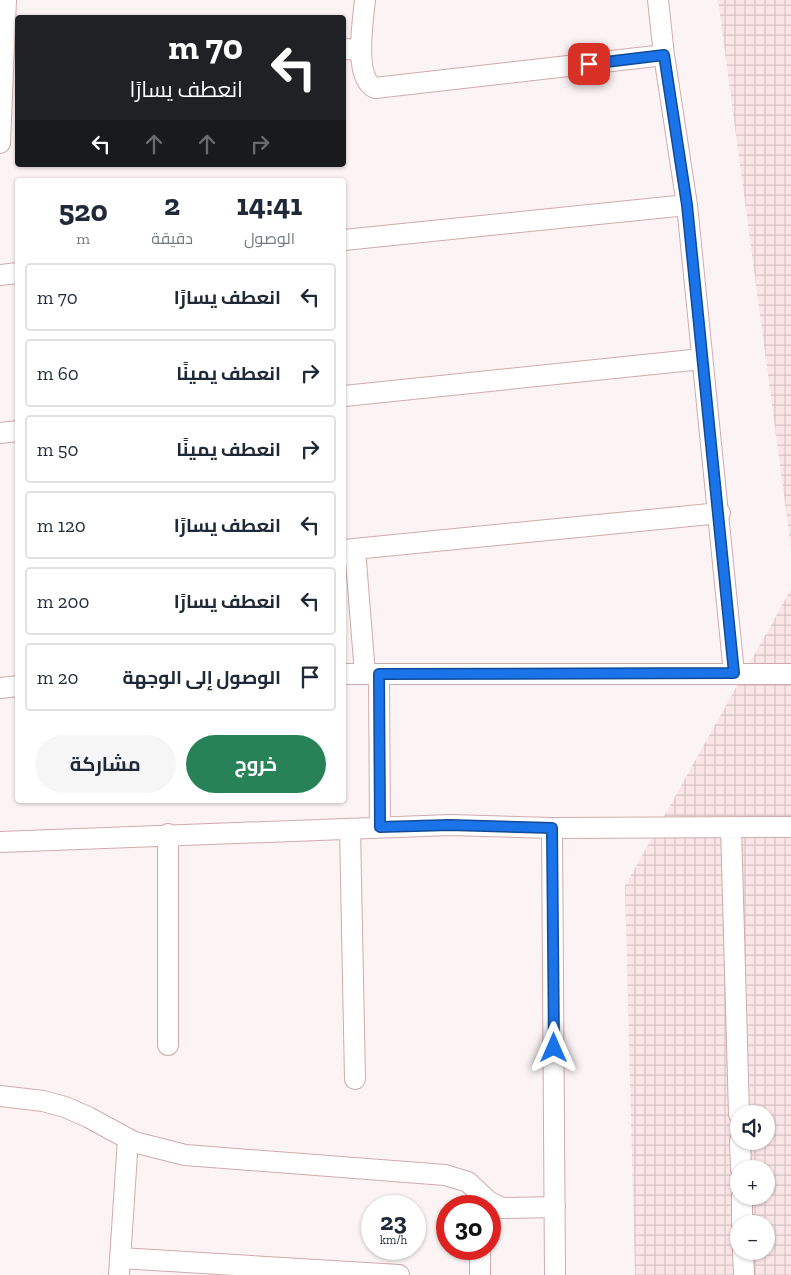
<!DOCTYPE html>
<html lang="ar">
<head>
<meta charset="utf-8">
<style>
  :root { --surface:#fff; --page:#f6f6f7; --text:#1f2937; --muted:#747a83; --line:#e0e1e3; --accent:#288257 }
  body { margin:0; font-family:"Zilla Slab",Cairo,serif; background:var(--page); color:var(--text); direction:rtl; height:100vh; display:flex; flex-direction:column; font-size:19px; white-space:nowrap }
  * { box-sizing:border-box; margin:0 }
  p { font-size:16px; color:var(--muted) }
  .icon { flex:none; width:28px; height:28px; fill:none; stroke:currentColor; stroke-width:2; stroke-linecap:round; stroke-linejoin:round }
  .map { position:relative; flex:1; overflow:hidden; direction:ltr }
  .details { position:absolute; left:15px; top:178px; width:331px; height:625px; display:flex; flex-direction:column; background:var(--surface); border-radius:5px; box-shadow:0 1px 4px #0004; direction:rtl }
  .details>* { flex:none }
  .top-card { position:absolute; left:15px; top:15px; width:331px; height:152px; border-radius:5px; box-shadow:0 1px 4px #0004; direction:rtl; background:#202124; color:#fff; overflow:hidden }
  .controls { position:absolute; left:730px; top:1105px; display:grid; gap:10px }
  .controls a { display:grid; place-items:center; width:45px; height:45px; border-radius:50%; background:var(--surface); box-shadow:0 1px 4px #0004; font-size:25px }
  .speed { position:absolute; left:361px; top:1195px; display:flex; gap:10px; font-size:25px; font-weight:700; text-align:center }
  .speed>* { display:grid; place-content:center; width:65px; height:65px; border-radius:50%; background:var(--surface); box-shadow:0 1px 4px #0004; line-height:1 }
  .speed small { font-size:12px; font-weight:400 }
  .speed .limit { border:8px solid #d22; background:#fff; color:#111 }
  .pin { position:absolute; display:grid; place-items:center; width:42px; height:42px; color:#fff; margin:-21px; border-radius:10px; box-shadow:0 2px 8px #0006 }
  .me { position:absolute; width:55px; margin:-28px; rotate:0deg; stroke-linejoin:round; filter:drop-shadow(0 0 4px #0008) }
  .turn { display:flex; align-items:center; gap:18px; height:105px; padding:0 20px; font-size:22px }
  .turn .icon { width:65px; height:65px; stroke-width:2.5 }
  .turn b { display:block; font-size:35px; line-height:42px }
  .lanes { display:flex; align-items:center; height:48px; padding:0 20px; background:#0003; justify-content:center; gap:25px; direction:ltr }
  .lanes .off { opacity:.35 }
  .eta { display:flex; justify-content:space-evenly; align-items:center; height:85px; text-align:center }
  .eta b { font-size:30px; font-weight:700; line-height:35px }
  .button { display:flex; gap:10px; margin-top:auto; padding:10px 20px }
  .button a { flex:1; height:58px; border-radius:30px; background:var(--accent); color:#fff; font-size:20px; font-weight:700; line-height:58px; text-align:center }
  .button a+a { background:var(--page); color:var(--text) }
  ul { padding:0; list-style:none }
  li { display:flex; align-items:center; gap:15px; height:68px; margin:0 10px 8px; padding:0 10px; border:2px solid var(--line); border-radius:5px }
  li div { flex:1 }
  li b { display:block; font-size:19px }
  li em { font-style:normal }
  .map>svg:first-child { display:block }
</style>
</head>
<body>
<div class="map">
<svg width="791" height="1275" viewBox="0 0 791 1275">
  <defs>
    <pattern id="industrial-grid" width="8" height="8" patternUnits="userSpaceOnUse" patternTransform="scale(1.25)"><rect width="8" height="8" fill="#fae6e7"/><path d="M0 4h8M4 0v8" fill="none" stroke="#d7c5c6"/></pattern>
  </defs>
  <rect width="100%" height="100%" fill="#fcf4f4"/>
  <path fill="url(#industrial-grid)" fill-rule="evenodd" d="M 718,0 L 791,0 L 791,548 Z
    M 791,589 L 791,1275 L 635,1275 L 625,886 ZM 739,1114 L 766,1114 L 766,1141 L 739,1141 ZM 739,1169 L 766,1169 L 766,1196 L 739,1196 ZM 739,1224 L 766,1224 L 766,1251 L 739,1251 Z"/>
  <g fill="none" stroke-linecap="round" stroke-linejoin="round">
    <g stroke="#d1aaad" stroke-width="22">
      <path id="minor" d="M 365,0 C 363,21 353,78 375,88 L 664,55
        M 658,0 L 664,55 L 687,205 L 734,673
        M 344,49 L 361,50
        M 0,143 L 6,0
        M 344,240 L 687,205
        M 0,275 L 18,273
        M 344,396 L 702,359
        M 0,433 L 18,431
        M 355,549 L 365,674
        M 344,550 L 720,513
        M 344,674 L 791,674
        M 379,674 L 380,827
        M 0,688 L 18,686
        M 731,827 L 739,1114
        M 552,828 L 555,1275
        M 350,829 L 355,1079
        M 0,842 L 450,825 L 552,828 L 791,827
        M 168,1045 L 168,834
        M 0,1096 L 43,1101 L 65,1107 L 88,1117 L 134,1142 L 185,1155 L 445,1175 L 468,1182 L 488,1201 L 502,1208 L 555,1207
        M 740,1141 L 741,1169
        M 742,1196 L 742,1224
        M 743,1251 L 744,1275
        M 120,1258 L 399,1275
        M 119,1275 L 128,1139
        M 480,1275 L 480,1249"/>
    </g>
    <use href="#minor" stroke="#fff" stroke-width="20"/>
  </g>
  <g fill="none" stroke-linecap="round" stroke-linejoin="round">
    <g stroke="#114b97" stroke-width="12">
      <path id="route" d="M 554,1048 L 552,828 L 450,825 L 380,827 L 379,674 L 734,673 L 687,205 L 664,55 L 589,64"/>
    </g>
    <use href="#route" stroke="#1a73e8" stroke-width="9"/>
  </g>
</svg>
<div class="controls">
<a><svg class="icon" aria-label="sound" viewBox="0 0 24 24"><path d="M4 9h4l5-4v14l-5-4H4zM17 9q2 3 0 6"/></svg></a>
<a>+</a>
<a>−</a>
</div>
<div class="speed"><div>23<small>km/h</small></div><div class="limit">30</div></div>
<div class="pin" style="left:589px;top:64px;background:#d93025"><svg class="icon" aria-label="arrive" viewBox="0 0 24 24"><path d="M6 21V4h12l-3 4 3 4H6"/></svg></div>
<svg class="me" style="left:554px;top:1048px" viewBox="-20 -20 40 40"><path d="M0-17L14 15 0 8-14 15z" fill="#1a73e8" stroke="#fff" stroke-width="4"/></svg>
<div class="top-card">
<div class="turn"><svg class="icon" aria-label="left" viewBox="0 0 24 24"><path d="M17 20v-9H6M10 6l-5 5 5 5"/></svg><div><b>70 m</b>انعطف يسارًا</div></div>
<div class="lanes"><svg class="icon" aria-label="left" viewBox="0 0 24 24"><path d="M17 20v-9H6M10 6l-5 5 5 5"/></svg><svg class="icon off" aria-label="ahead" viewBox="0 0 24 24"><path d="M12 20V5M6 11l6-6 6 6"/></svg><svg class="icon off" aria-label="ahead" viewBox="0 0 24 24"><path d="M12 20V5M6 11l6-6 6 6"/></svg><svg class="icon off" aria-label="right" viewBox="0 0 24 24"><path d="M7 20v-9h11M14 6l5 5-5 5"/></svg></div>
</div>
<section class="details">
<div class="eta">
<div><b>14:41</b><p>الوصول</p></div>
<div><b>2</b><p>دقيقة</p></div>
<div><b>520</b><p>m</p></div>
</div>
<ul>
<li><svg class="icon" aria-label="left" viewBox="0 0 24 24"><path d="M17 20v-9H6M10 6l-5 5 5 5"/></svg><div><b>انعطف يسارًا</b></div><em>70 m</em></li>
<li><svg class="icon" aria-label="right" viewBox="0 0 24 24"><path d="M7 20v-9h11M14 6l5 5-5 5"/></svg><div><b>انعطف يمينًا</b></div><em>60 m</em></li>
<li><svg class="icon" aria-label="right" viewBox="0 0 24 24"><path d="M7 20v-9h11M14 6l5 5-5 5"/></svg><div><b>انعطف يمينًا</b></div><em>50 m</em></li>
<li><svg class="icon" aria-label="left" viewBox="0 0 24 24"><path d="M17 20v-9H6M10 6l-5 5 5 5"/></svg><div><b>انعطف يسارًا</b></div><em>120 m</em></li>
<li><svg class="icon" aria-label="left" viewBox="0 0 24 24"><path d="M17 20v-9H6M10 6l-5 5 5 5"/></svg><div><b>انعطف يسارًا</b></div><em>200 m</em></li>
<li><svg class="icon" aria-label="arrive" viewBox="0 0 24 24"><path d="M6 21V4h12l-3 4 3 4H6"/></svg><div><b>الوصول إلى الوجهة</b></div><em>20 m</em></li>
</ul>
<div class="button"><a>خروج</a><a>مشاركة</a></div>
</section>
</div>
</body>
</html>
